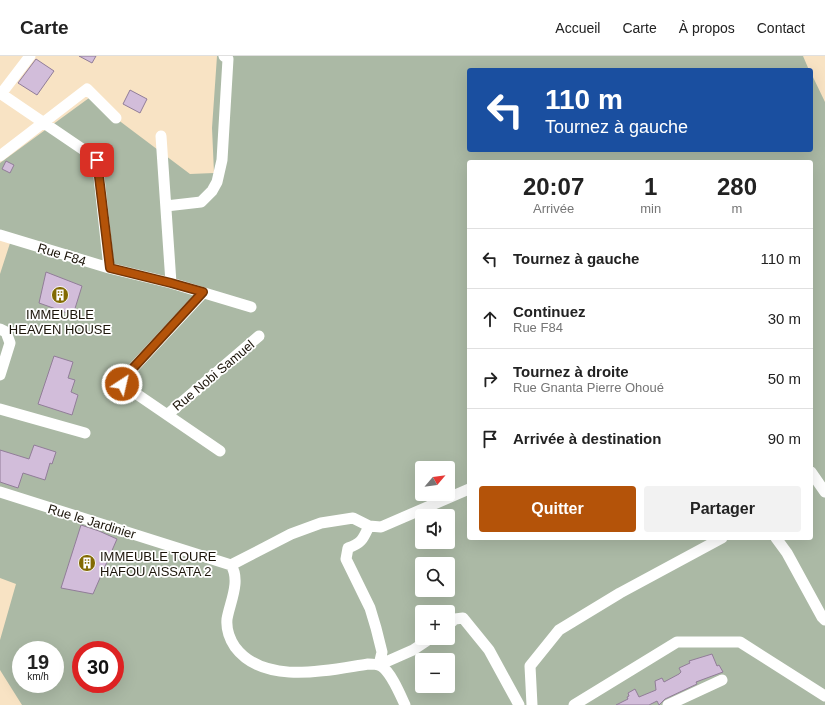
<!DOCTYPE html>
<html lang="fr">
<head>
<meta charset="utf-8">
<style>
  :root { --surface:#fff; --page:#f2f2f2; --text:#222; --muted:#767676; --line:#e0e0e0; --accent:#b45309 }
  body { margin:0; font-family:Arial,sans-serif; background:var(--page); color:var(--text); height:100vh; display:flex; flex-direction:column; font-size:15px; white-space:nowrap }
  * { box-sizing:border-box; margin:0 }
  p { font-size:13px; color:var(--muted) }
  .icon { flex:none; width:22px; height:22px; fill:none; stroke:currentColor; stroke-width:2; stroke-linecap:round; stroke-linejoin:round }
  .map { position:relative; flex:1; overflow:hidden }
  .drawer { position:absolute; left:467px; top:104px; width:346px; height:380px; display:flex; flex-direction:column; background:var(--surface); border-radius:4px; box-shadow:0 4px 16px #0002 }
  .drawer>* { flex:none }
  .banner { position:absolute; left:467px; top:12px; width:346px; height:84px; border-radius:4px; box-shadow:0 4px 16px #0002; background:#1a4fa0; color:#fff; overflow:hidden }
  .needle { width:26px; rotate:61deg }
  .tools { position:absolute; left:415px; top:405px; display:grid; gap:8px }
  .tools a { display:grid; place-items:center; width:40px; height:40px; border-radius:4px; background:var(--surface); box-shadow:0 4px 16px #0002; font-size:20px }
  .speed { position:absolute; left:12px; top:585px; display:flex; gap:8px; font-size:20px; font-weight:700; text-align:center }
  .speed>* { display:grid; place-content:center; width:52px; height:52px; border-radius:50%; background:var(--surface); box-shadow:0 4px 16px #0002; line-height:1 }
  .speed small { font-size:10px; font-weight:400 }
  .speed .limit { border:6px solid #d22; background:#fff; color:#111 }
  .pin { position:absolute; display:grid; place-items:center; width:34px; height:34px; color:#fff; margin:-17px; border-radius:8px; box-shadow:0 2px 6px #0006 }
  .me { position:absolute; width:44px; margin:-22px; rotate:35deg; stroke-linejoin:round; filter:drop-shadow(0 0 3px #0008) }
  .turn { display:flex; align-items:center; gap:14px; height:84px; padding:0 12px; font-size:18px }
  .turn .icon { width:52px; height:52px; stroke-width:2.5 }
  .turn b { display:block; font-size:28px; line-height:34px }
  .eta { display:flex; justify-content:space-evenly; align-items:center; height:68px; text-align:center }
  .eta b { font-size:24px; font-weight:700; line-height:28px }
  .action { display:flex; gap:8px; margin-top:auto; padding:8px 12px }
  .action a { flex:1; height:46px; border-radius:4px; background:var(--accent); color:#fff; font-size:16px; font-weight:700; line-height:46px; text-align:center }
  .action a+a { background:var(--page); color:var(--text) }
  ul { padding:0; list-style:none }
  li { display:flex; align-items:center; gap:12px; height:60px; padding:0 12px; border-top:1px solid var(--line) }
  li div { flex:1 }
  li b { display:block; font-size:15px }
  li em { font-style:normal }
  header { display:flex; align-items:center; gap:24px; box-sizing:border-box; height:56px; padding:0 20px; background:var(--surface); border-bottom:1px solid var(--line) }
  header strong { font-size:19px }
  nav { display:flex; gap:22px; margin-inline-start:auto; font-size:14px }
  .map>svg:first-child { display:block }
</style>
</head>
<body>
<header>
<strong>Carte</strong>
<nav><a>Accueil</a><a>Carte</a><a>À propos</a><a>Contact</a></nav>
</header>
<div class="map">
<svg width="825" height="649" viewBox="0 0 825 649">
  <rect width="100%" height="100%" fill="#f8e3c4"/>
  <path fill="#abb9a5" fill-rule="evenodd" d="M 217,0 L 803,0 L 809,14 L 469,14 L 469,94 L 811,94 L 811,17 L 825,46 L 825,649 L 22,649 L 0,614 L 0,584 L 16,528 L 0,522 L 0,218 L 12,181 L 0,178 L 0,107 L 89,42 L 190,118 L 214,117 L 212,72 ZM 469,106 L 811,106 L 811,482 L 469,482 ZM 422,412 L 448,412 L 448,438 L 422,438 ZM 422,460 L 448,460 L 448,486 L 422,486 ZM 422,508 L 448,508 L 448,534 L 422,534 ZM 422,556 L 448,556 L 448,582 L 422,582 ZM 21,594 L 55,594 L 55,628 L 21,628 ZM 81,594 L 115,594 L 115,628 L 81,628 ZM 422,604 L 448,604 L 448,630 L 422,630 Z"/>
  <path fill="#d2bdda" stroke="#917d98" d="M 79,0 L 96,0 L 92,7 Z
    M 36,3 L 54,15 L 37,39 L 18,27 Z
    M 130,34 L 147,43 L 140,57 L 123,48 Z
    M 6,105 L 14,109 L 10,117 L 2,113 Z
    M 46,216 L 82,230 L 73,259 L 39,247 Z
    M 54,300 L 73,306 L 68,322 L 75,324 L 71,336 L 78,339 L 72,359 L 38,348 Z
    M 34,389 L 56,396 L 52,408 L 50,407 L 45,424 L 23,417 L 18,432 L 0,426 L 0,394 L 29,403 Z
    M 81,469 L 99,475 L 117,483 L 93,538 L 61,532 Z
    M 712,598 L 717,610 L 719,609 L 723,616 L 696,626 L 697,628 L 665,643 L 659,649 L 657,645 L 649,649 L 616,649 L 628,643 L 627,641 L 629,640 L 628,637 L 635,633 L 639,641 L 656,634 L 655,625 L 662,622 L 664,626 L 679,618 L 681,616 L 679,612 L 690,607 L 689,605 Z"/>
  <g fill="none" stroke-linecap="round" stroke-linejoin="round">
    <path stroke="#fff" stroke-width="11" d="M 0,37 L 97,103 L 109,212
      M 1,38 L 30,0
      M 161,80 L 171,227
      M 0,100 L 87,33 L 116,62
      M 166,150 L 201,146 L 212,135 L 217,126 L 222,104 L 228,3 L 224,0
      M 0,179 L 109,212 L 171,227 L 251,251
      M 203,237 L 123,323 L 122,328 L 220,395
      M 0,273 L 6,276 L 10,287 L 0,319
      M 0,353 L 85,377
      M 167,359 L 259,280
      M 811,416 L 825,436
      M 0,436 L 231,509 C 241,525 230,546 227,563 C 226,574 229,582 235,591 C 264,630 328,614 368,608 C 372,608 377,608 381,610 C 391,616 400,638 405,649
      M 369,470 C 363,483 362,487 348,492 L 346,503 L 370,552 L 376,572 L 382,596 L 379,609 L 413,594 L 431,582
      M 776,482 L 787,497 L 822,561 L 825,564
      M 231,509 L 291,478 L 321,467 L 353,462 L 369,470 L 381,471 L 469,433
      M 448,569 L 455,563 L 463,562 L 489,594 L 519,649
      M 532,649 L 530,610 L 559,574 L 620,537 L 722,482
      M 574,649 L 677,586 L 740,586 L 825,640
      M 668,649 L 722,624"/>
  </g>
  <g fill="none" stroke-linecap="round" stroke-linejoin="round">
    <g stroke="#753606" stroke-width="10">
      <path id="route" d="M 97,104 L 110,212 L 171,227 L 203,236 L 123,323 L 122,328"/>
    </g>
    <use href="#route" stroke="#b45309" stroke-width="7"/>
  </g>
  <defs>
    <g id="building-disc" transform="scale(0.9)"><circle r="9.5" fill="#826a02" stroke="#fff"/><path d="M-4-6H4V6H1V3H-1V6H-4ZM-2.5-4.3h1.7v1.8h-1.7ZM.8-4.3h1.7v1.8H.8ZM-2.5-1h1.7V.8h-1.7ZM.8-1h1.7V.8H.8Z" fill="#fff"/></g>
  </defs>
  <g fill-rule="evenodd">
    <use href="#building-disc" x="60" y="239"/>
    <use href="#building-disc" x="87" y="507"/>
  </g>
  <g text-anchor="middle" stroke-width="3.5" stroke-linejoin="round" paint-order="stroke">
    <g font-size="13" fill="#1b1409" stroke="#fff">
      <text transform="translate(62 198) rotate(17)" y="5">Rue F84</text>
      <text transform="translate(213 319) rotate(-40)" y="5">Rue Nobi Samuel</text>
      <text transform="translate(92 465) rotate(17)" y="5">Rue le Jardinier</text>
    </g>
    <g font-size="13" fill="#1b1409" stroke="#fff">
      <text x="60" y="263">IMMEUBLE<tspan x="60" dy="15">HEAVEN HOUSE</tspan></text>
      <text x="100" y="505" text-anchor="start">IMMEUBLE TOURE<tspan x="100" dy="15">HAFOU AISSATA 2</tspan></text>
    </g>
  </g>
</svg>
<div class="tools">
<a><svg class="needle" viewBox="-14 -14 28 28"><path d="M0-13l5 13h-10z" fill="#e53935"/><path d="M0 13l5-13h-10z" fill="#767676"/></svg></a>
<a><svg class="icon" aria-label="sound" viewBox="0 0 24 24"><path d="M4 9h4l5-4v14l-5-4H4zM17 9q2 3 0 6"/></svg></a>
<a><svg class="icon" aria-label="search" viewBox="0 0 24 24"><circle cx="10" cy="10" r="6"/><path d="M15 15l6 6"/></svg></a>
<a>+</a>
<a>−</a>
</div>
<div class="speed"><div>19<small>km/h</small></div><div class="limit">30</div></div>
<div class="pin" style="left:97px;top:104px;background:#d93025"><svg class="icon" aria-label="arrive" viewBox="0 0 24 24"><path d="M6 21V4h12l-3 4 3 4H6"/></svg></div>
<svg class="me" style="left:122px;top:328px" viewBox="-20 -20 40 40"><circle r="17" fill="#b45309" stroke="#fff" stroke-width="3"/><path d="M0-11L8 9 0 5-8 9z" fill="#fff"/></svg>
<div class="banner">
<div class="turn"><svg class="icon" aria-label="left" viewBox="0 0 24 24"><path d="M17 20v-9H6M10 6l-5 5 5 5"/></svg><div><b>110 m</b>Tournez à gauche</div></div>
</div>
<section class="drawer">
<div class="eta">
<div><b>20:07</b><p>Arrivée</p></div>
<div><b>1</b><p>min</p></div>
<div><b>280</b><p>m</p></div>
</div>
<ul>
<li><svg class="icon" aria-label="left" viewBox="0 0 24 24"><path d="M17 20v-9H6M10 6l-5 5 5 5"/></svg><div><b>Tournez à gauche</b></div><em>110 m</em></li>
<li><svg class="icon" aria-label="ahead" viewBox="0 0 24 24"><path d="M12 20V5M6 11l6-6 6 6"/></svg><div><b>Continuez</b><p>Rue F84</p></div><em>30 m</em></li>
<li><svg class="icon" aria-label="right" viewBox="0 0 24 24"><path d="M7 20v-9h11M14 6l5 5-5 5"/></svg><div><b>Tournez à droite</b><p>Rue Gnanta Pierre Ohoué</p></div><em>50 m</em></li>
<li><svg class="icon" aria-label="arrive" viewBox="0 0 24 24"><path d="M6 21V4h12l-3 4 3 4H6"/></svg><div><b>Arrivée à destination</b></div><em>90 m</em></li>
</ul>
<div class="action"><a>Quitter</a><a>Partager</a></div>
</section>
</div>
</body>
</html>
